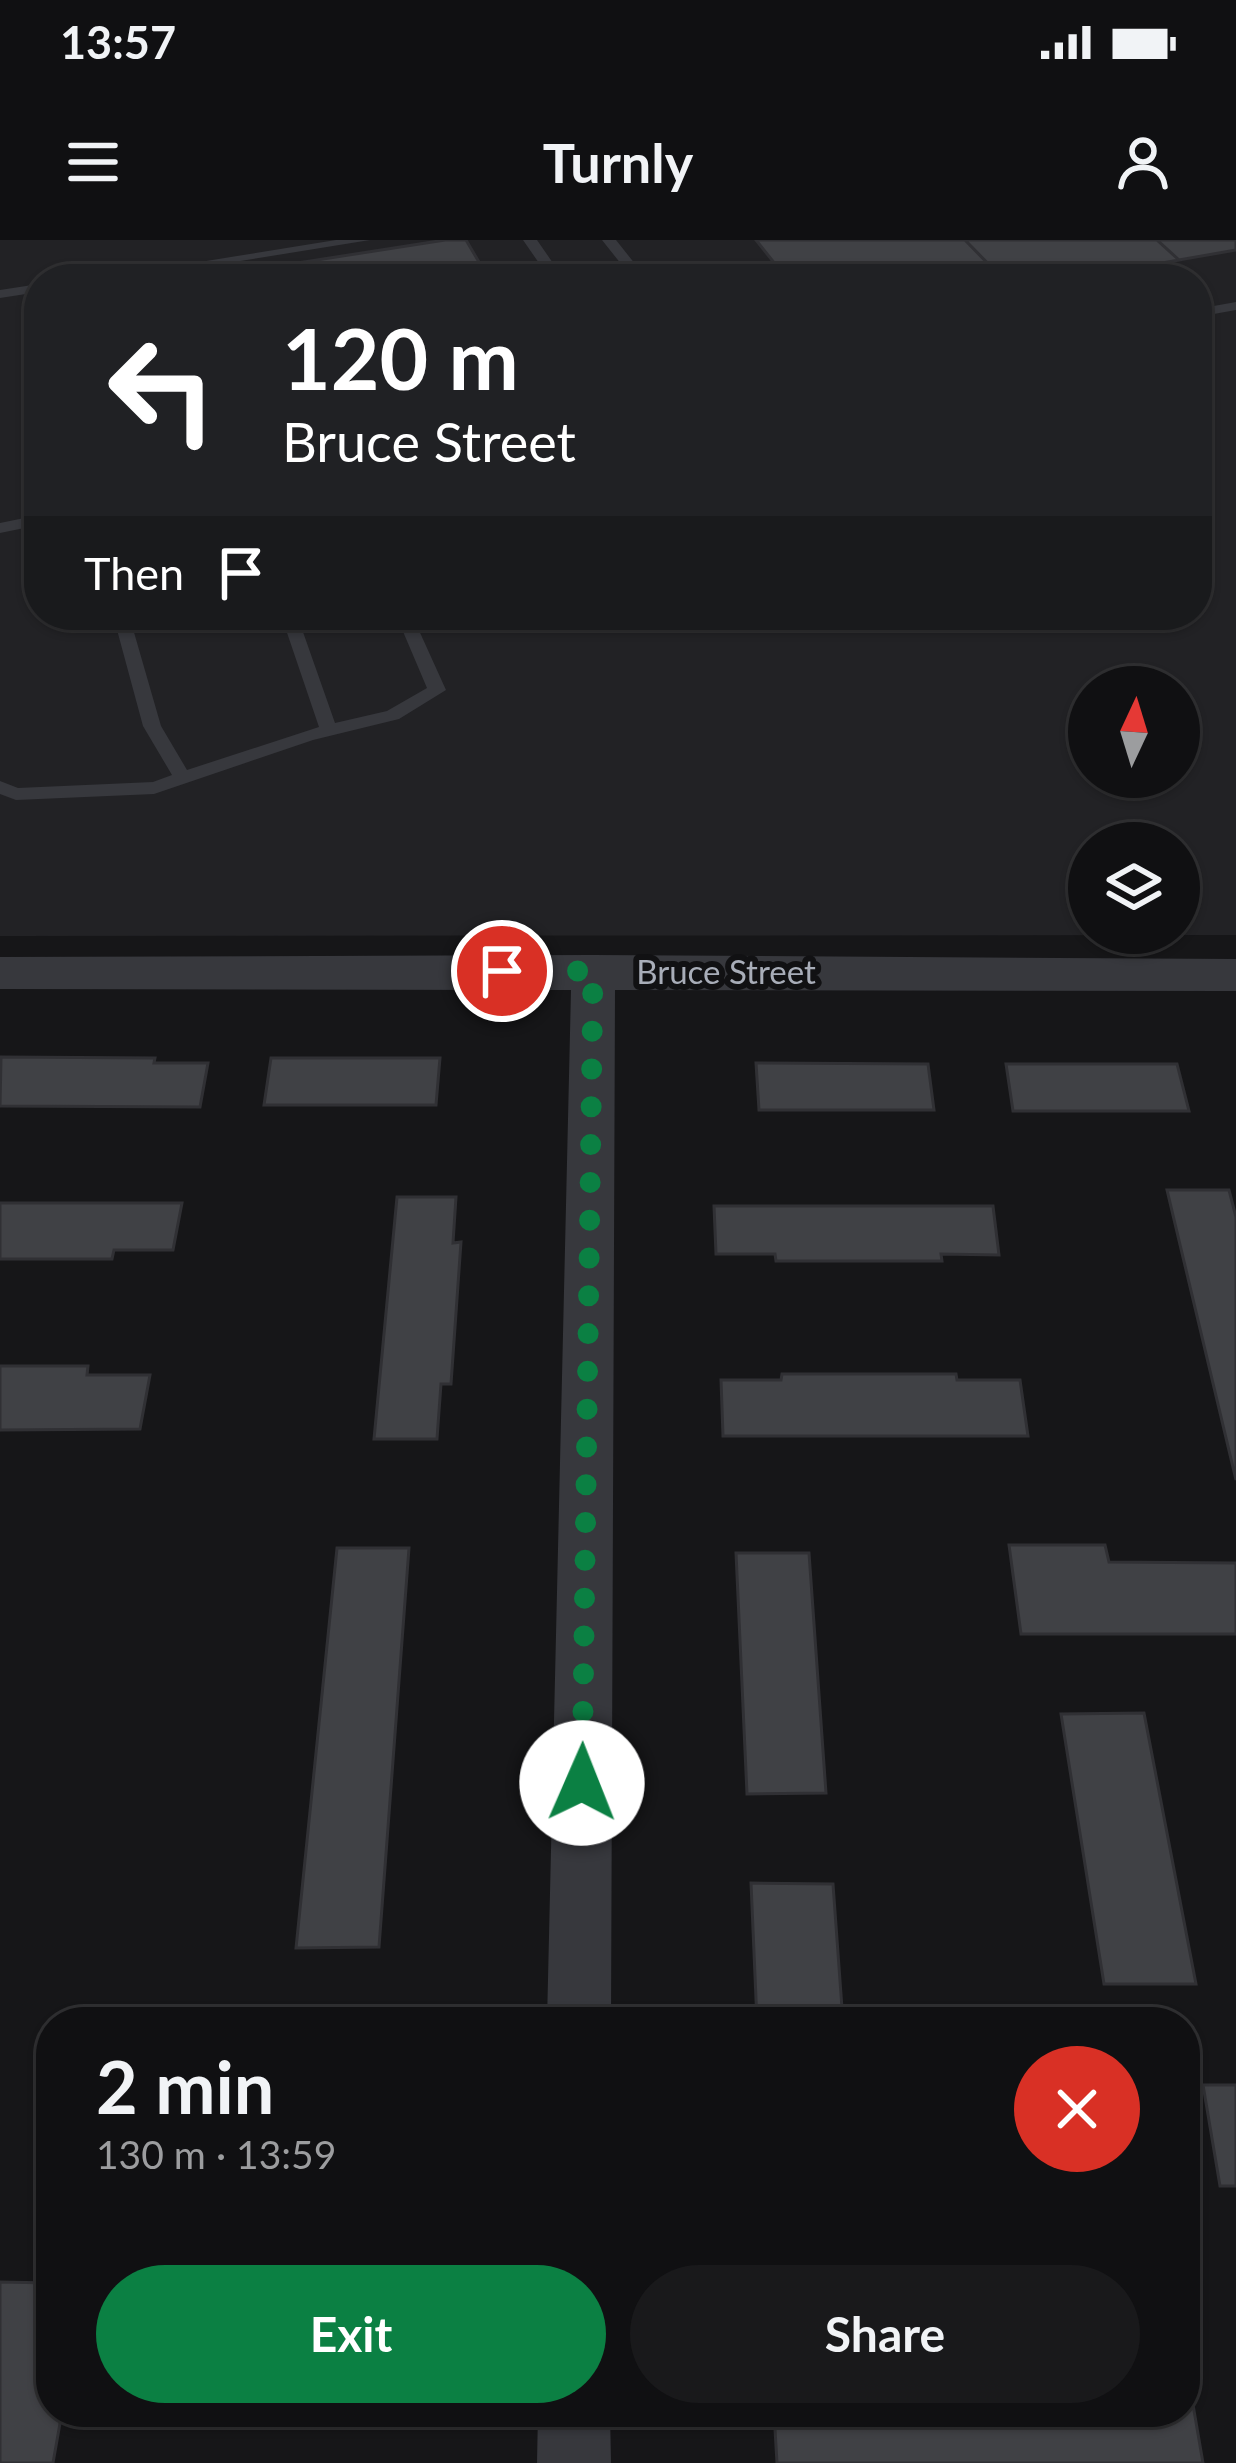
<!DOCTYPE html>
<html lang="en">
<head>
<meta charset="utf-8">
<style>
  :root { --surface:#101012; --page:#19191b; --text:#f1f3f6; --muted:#9c9d9f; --line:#303032; --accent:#0b8043 }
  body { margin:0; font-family:Lato,sans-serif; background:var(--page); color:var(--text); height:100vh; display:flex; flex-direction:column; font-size:45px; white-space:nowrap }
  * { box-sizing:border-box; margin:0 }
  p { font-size:39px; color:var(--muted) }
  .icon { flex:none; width:66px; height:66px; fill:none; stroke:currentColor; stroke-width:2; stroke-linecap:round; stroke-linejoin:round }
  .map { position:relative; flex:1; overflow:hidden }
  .sheet { position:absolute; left:36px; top:1767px; width:1164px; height:420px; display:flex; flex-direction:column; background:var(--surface); border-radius:48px; box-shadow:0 3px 9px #0004,0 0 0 3px var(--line) }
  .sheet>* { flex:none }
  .hud { position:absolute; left:24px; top:24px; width:1188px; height:366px; border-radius:48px; box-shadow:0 3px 9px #0004,0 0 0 3px var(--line); background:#202124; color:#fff; overflow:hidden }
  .needle { width:78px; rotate:4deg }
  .buttons { position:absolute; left:1068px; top:426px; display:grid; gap:24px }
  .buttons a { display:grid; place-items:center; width:132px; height:132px; border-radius:50%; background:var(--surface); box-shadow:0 3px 9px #0004,0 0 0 3px var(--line); font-size:60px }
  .pin { position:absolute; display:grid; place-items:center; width:102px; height:102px; color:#fff; margin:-51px; border:6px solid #fff; border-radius:50%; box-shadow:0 3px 12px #0007 }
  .me { position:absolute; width:132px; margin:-66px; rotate:1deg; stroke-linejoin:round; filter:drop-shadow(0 0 9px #0008) }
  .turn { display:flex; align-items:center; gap:42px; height:252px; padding:0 60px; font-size:54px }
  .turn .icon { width:156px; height:156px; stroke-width:2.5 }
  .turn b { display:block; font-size:84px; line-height:102px }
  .then { display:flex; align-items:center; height:114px; padding:0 60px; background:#0003; gap:24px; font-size:45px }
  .round { display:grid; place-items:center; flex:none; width:126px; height:126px; border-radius:63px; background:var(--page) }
  .summary { display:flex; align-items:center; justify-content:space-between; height:204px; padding:0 60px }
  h1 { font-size:72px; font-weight:700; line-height:90px }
  .cta { display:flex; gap:24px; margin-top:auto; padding:24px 60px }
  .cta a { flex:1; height:138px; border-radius:72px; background:var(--accent); color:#fff; font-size:48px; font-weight:700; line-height:138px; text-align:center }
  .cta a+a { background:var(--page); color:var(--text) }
  .status { display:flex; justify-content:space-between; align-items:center; height:84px; padding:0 60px; background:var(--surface); direction:ltr }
  .status svg { height:33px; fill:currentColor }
  header { display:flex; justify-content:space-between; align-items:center; height:156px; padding:0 60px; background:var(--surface); font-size:54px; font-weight:700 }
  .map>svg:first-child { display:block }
</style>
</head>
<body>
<div class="status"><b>13:57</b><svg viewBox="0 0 49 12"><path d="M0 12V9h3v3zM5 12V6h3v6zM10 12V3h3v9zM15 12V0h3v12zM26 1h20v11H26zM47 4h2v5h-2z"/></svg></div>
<header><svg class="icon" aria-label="menu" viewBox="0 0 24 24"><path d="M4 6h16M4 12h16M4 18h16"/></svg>Turnly<svg class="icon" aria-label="person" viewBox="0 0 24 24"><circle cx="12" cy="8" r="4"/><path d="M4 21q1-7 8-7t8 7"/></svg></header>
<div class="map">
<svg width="1236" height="2223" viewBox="0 0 1236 2223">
  <rect width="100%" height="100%" fill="#161618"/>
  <path fill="#222225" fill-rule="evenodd" d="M 0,0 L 1236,0 L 1236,695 L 0,696 ZM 39,39 L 1197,39 L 1197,375 L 39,375 ZM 1089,447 L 1179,447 L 1179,537 L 1089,537 ZM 1089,603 L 1179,603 L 1179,693 L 1089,693 Z"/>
  <path fill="#404145" stroke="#303034" stroke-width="3" d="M 445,0 L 466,0 L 489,39 L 195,39 Z
    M 756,0 L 965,0 L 1003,39 L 787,39 Z
    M 965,0 L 1157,0 L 1179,20 L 1071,39 L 1003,39 Z
    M 1157,0 L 1236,0 L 1236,10 L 1179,20 Z
    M 1,817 L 155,818 L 154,823 L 208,823 L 200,867 L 0,866 Z
    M 271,818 L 440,818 L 436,865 L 264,865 Z
    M 756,823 L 928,824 L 934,870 L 759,870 Z
    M 1006,824 L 1177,824 L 1189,871 L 1013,871 Z
    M 1167,950 L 1229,950 L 1236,977 L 1236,1240 Z
    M 397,957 L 456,957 L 453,1003 L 461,1002 L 451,1144 L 441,1144 L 437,1199 L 374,1199 Z
    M 0,963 L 182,963 L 173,1010 L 114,1010 L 112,1019 L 0,1019 Z
    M 714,966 L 993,966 L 999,1015 L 941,1014 L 942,1021 L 776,1021 L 775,1014 L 716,1014 Z
    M 0,1126 L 88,1126 L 87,1135 L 150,1135 L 140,1189 L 0,1190 Z
    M 782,1134 L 956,1134 L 957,1140 L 1020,1140 L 1028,1196 L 723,1196 L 721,1140 L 781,1140 Z
    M 1009,1305 L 1105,1305 L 1109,1322 L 1236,1323 L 1236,1394 L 1021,1394 Z
    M 337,1308 L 409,1308 L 379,1707 L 296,1708 Z
    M 736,1313 L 809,1313 L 826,1553 L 747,1554 Z
    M 1144,1473 L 1196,1744 L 1104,1744 L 1061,1474 Z
    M 751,1643 L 833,1644 L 843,1782 L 757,1782 Z
    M 1203,1845 L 1236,1845 L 1236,1946 L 1220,1946 Z
    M 0,2042 L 51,2043 L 51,2172 L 62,2172 L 53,2223 L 0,2223 Z
    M 1185,2147 L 1190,2147 L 1203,2223 L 777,2223 L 774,2172 L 1185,2172 Z"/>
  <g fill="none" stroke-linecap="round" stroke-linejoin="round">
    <path fill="#37383d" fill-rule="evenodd" d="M 336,0 L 370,0 L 129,39 L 95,39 Z
      M 523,0 L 537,0 L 564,39 L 550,39 Z
      M 602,0 L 616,0 L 647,39 L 633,39 Z
      M 39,44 L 39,52 L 0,58 L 0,50 Z
      M 1236,62 L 1236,70 L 1197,77 L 1197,69 Z
      M 39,275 L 39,285 L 0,293 L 0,283 Z
      M 113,375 L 129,375 L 161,486 L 187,530 L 319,487 L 281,375 L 297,375 L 335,483 L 387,471 L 427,448 L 396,375 L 412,375 L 446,450 L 399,479 L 313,500 L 154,554 L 16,560 L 0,554 L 0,541 L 18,548 L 153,542 L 172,535 L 143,486 Z"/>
    <path fill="#37383d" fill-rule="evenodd" d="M 593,715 L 1236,719 L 1236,751 L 615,750 L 611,1782 L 547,1782 L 571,750 L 0,749 L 0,717 Z
      M 538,2172 L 610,2172 L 611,2223 L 537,2223 Z"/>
  </g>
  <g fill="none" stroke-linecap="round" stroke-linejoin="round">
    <path stroke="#0b8043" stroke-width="21" stroke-dasharray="0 37.8" d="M 502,731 L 593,731 L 582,1543"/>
  </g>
  <g text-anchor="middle" stroke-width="12" stroke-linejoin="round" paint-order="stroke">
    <g font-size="33" fill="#a8adb8" stroke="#111113">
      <text x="726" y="744">Bruce Street</text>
    </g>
  </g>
</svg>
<div class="buttons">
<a><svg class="needle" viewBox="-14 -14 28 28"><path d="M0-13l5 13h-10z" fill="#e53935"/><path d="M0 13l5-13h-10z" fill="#9c9d9f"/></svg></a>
<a><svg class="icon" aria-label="layers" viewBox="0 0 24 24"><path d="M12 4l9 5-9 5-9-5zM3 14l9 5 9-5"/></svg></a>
</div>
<div class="pin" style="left:502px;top:731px;background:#d93025"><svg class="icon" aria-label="arrive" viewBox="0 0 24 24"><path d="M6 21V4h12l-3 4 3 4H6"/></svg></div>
<svg class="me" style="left:582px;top:1543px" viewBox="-20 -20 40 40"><circle r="19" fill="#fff"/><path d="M0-13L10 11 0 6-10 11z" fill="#0b8043"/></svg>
<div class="hud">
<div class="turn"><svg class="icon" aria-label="left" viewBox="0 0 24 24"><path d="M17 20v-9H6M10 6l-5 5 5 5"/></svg><div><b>120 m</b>Bruce Street</div></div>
<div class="then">Then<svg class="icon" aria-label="arrive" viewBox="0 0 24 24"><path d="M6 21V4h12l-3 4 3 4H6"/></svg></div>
</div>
<section class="sheet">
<div class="summary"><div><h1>2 min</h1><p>130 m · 13:59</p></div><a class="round" style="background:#d93025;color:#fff"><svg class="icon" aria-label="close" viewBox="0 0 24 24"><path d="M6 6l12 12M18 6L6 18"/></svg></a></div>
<div class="cta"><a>Exit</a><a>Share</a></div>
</section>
</div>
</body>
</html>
